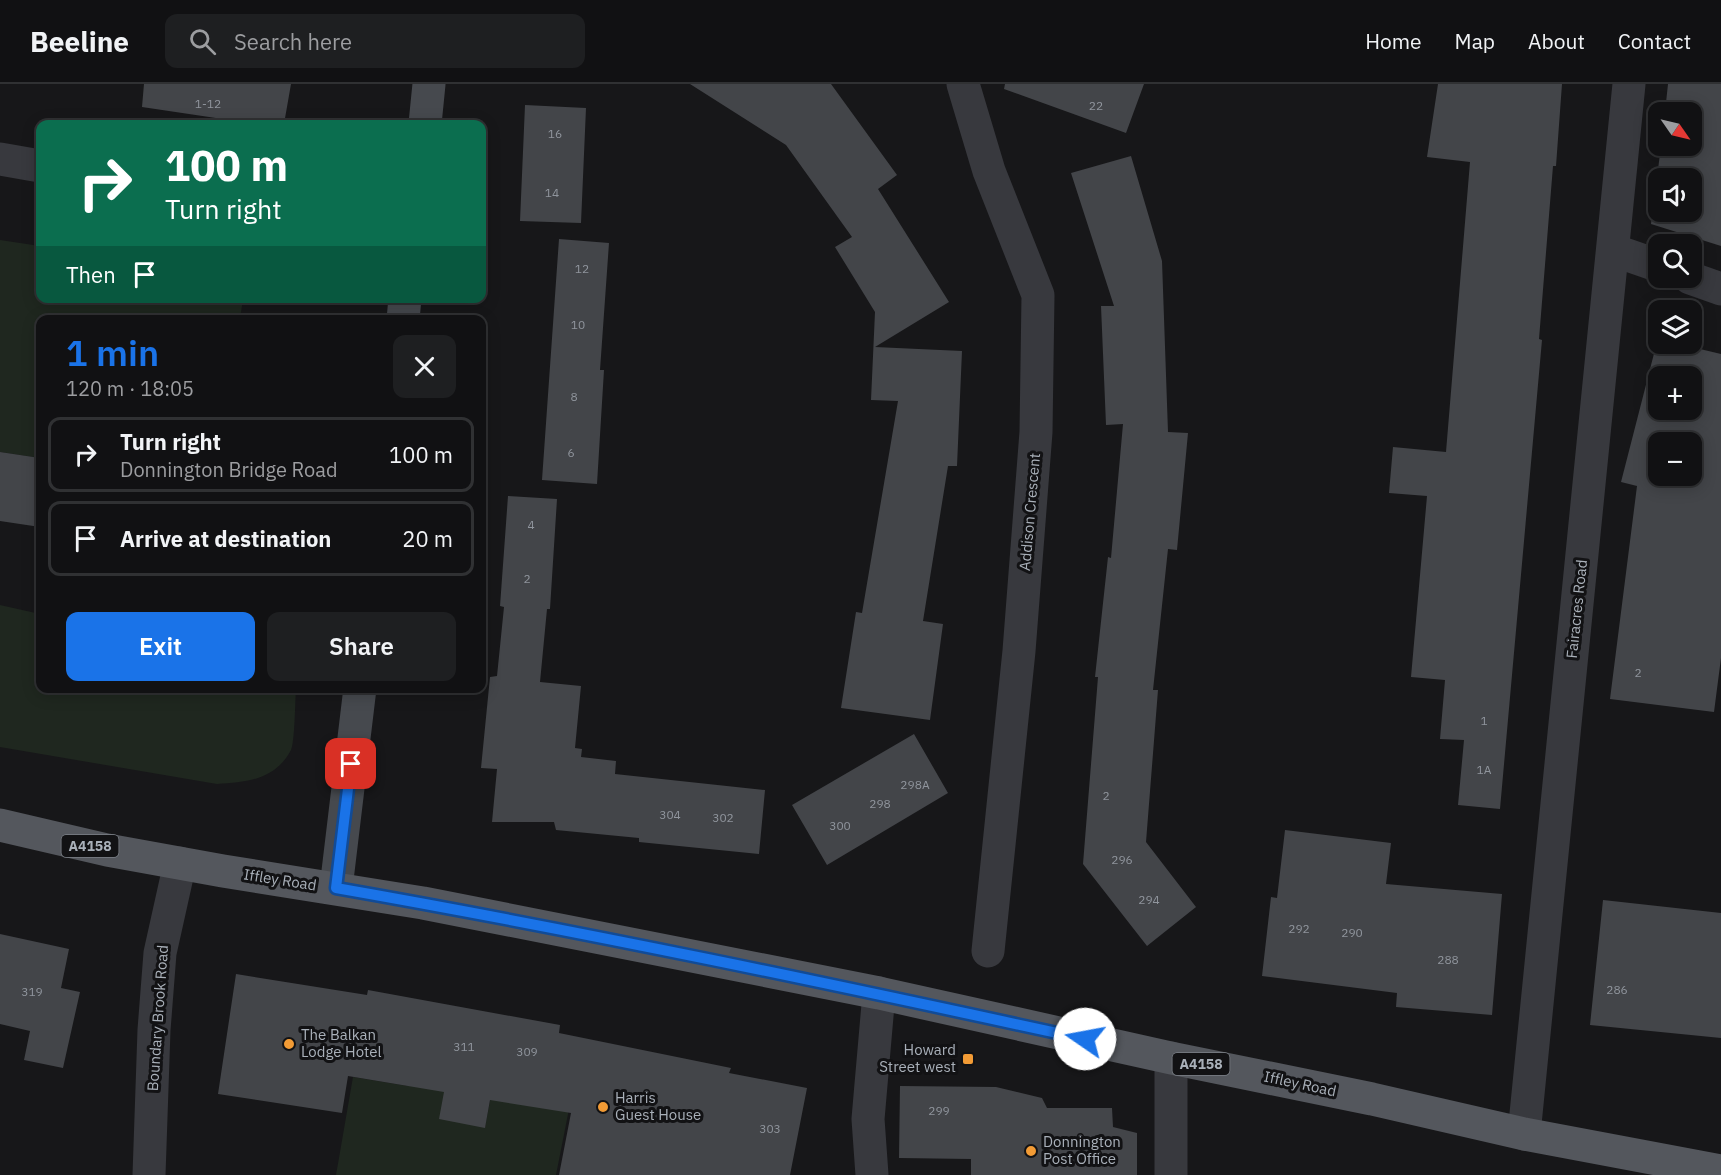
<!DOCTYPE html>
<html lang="en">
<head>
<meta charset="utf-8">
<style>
  :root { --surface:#111113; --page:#1e1f21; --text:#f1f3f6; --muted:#9c9da0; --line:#303133; --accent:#1a73e8 }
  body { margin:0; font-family:"IBM Plex Sans",sans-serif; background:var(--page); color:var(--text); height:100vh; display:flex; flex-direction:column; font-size:22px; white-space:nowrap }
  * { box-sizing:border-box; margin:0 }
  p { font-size:20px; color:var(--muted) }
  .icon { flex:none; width:33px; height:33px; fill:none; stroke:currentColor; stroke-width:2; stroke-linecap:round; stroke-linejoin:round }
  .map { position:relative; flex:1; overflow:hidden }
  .details { position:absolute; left:36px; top:231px; width:450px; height:378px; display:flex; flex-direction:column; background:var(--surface); border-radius:12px; box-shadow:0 3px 15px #0003,0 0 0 2px var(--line) }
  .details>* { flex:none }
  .top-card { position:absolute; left:36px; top:36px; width:450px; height:183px; border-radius:12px; box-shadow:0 3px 15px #0003,0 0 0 2px var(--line); background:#0b6e4f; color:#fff; overflow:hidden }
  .needle { width:39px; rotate:124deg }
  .tools { position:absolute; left:1648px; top:18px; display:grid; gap:12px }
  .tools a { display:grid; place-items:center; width:54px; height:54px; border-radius:12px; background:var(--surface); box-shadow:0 3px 15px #0003,0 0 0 2px var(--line); font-size:30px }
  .pin { position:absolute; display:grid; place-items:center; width:51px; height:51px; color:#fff; margin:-26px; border-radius:12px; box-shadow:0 3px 9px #0006 }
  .me { position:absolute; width:66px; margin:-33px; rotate:282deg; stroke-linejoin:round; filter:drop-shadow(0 0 4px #0008) }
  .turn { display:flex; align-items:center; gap:21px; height:126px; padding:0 30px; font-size:27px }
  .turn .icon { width:78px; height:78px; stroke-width:2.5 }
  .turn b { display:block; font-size:42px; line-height:51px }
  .then { display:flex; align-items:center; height:57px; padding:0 30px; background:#0003; gap:12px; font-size:22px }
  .round { display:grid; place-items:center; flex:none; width:63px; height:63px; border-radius:12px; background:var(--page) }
  .headline { display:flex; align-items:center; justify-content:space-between; height:102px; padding:0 30px }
  h1 { font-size:36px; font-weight:600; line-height:45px; color:var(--accent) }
  .primary-button { display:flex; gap:12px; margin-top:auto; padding:12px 30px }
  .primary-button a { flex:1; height:69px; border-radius:12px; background:var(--accent); color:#fff; font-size:24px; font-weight:600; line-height:69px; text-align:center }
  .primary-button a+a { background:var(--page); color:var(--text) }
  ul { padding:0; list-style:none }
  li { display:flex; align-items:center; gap:18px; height:75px; margin:0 12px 9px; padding:0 18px; border:3px solid var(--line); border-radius:12px }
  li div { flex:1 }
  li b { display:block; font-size:22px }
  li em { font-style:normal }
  header { display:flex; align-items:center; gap:36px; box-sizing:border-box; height:84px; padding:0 30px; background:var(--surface); border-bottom:2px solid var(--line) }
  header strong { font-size:28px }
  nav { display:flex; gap:33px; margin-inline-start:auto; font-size:21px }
  .search { width:420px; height:54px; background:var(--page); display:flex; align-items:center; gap:15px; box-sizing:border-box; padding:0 21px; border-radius:12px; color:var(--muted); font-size:22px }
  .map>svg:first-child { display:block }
</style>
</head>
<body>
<header>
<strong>Beeline</strong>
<div class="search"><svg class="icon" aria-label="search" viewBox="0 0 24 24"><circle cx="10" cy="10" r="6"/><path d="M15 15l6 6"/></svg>Search here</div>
<nav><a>Home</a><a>Map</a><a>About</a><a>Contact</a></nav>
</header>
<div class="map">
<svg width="1721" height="1091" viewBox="0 0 1721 1091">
  <rect width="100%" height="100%" fill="#171719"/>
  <path fill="#1f271f" d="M 0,156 L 40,162 L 40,214 L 243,215 L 240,235 L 40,236 L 40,374 L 0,368 Z
    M 0,521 L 40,530 L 40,604 L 296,605 C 295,617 295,657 291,666 C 275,696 247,698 217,700 L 0,663 Z
    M 353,993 L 408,1002 L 421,997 L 445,1002 L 485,1043 L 494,996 L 569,1025 L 556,1091 L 336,1091 Z"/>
  <path fill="#434549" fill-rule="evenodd" d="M 144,0 L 291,0 L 284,40 L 256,40 L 142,23 Z
    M 690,0 L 831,0 L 897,91 L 878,105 L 949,218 L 875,263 L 962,267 L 957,382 L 948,382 L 923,537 L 943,540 L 930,636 L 841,624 L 856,528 L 862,529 L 898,317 L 871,316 L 875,228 L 835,163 L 852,153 L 786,61 Z
    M 1005,0 L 1144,0 L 1126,49 L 1004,5 Z
    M 1438,0 L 1562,0 L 1556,82 L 1553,82 L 1539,255 L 1542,256 L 1500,725 L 1458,721 L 1464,656 L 1440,655 L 1445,596 L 1411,593 L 1427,412 L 1389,409 L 1393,363 L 1446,368 L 1470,78 L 1427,73 Z
    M 1668,0 L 1721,0 L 1721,162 L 1651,140 L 1661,62 L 1692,62 L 1692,28 L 1665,28 ZM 1659,94 L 1692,94 L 1692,128 L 1659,128 Z
    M 525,21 L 586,24 L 581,139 L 520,137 Z
    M 1131,72 L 1162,177 L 1168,348 L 1188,349 L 1177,466 L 1168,465 L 1153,606 L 1158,606 L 1146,758 L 1196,823 L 1147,862 L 1083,780 L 1098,593 L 1095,593 L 1108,473 L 1111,474 L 1123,340 L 1106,341 L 1101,222 L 1114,222 L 1071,89 Z
    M 559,155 L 609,159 L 600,286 L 604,286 L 597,400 L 542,396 Z
    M 1658,254 L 1659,260 L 1679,260 L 1721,270 L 1721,574 L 1714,628 L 1610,615 L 1637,402 L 1621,398 ZM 1659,292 L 1692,292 L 1692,326 L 1659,326 ZM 1659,358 L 1692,358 L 1692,392 L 1659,392 Z
    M 0,368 L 40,374 L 40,443 L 0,437 Z
    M 508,412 L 557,415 L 550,525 L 547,525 L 540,598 L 581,602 L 575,664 L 582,665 L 581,673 L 616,677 L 615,690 L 765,706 L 759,770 L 639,758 L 639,754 L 556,746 L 554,738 L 492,738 L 497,685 L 481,684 L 490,593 L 497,592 L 504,523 L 500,522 Z
    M 914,650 L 948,709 L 827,781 L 792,721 Z
    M 1285,746 L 1391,759 L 1386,800 L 1502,810 L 1492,931 L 1396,923 L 1397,909 L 1262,892 L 1271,813 L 1277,814 Z
    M 1603,816 L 1721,829 L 1721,954 L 1590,941 Z
    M 0,850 L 69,865 L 61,904 L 80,908 L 63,984 L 24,976 L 30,947 L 0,940 Z
    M 236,890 L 367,911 L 368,906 L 560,941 L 559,949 L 731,984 L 729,989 L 807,1004 L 790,1091 L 559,1091 L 571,1029 L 490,1016 L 485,1044 L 439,1035 L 444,1008 L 348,992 L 342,1029 L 218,1010 Z
    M 900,1002 L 996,1003 L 1042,1014 L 1047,1024 L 1112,1024 L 1113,1043 L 1137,1049 L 1137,1091 L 971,1091 L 971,1075 L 899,1074 Z"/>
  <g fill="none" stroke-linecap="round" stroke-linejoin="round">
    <path stroke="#38393e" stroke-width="33" d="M 963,0 L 989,87 L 1038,211 L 1036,348 L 1019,567 L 988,867
      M 0,75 L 40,82
      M 1613,166 L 1659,182
      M 1690,194 L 1721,205
      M 1171,974 L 1171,1091
      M 1524,1050 L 1629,0
      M 149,1091 L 154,946 L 160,869 L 180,779
      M 872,1091 L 868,1035 L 879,909"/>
    <path stroke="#46494e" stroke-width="33" d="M 425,40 L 429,0
      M 403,236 L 405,214
      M 336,804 L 360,604"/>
    <path stroke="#54575d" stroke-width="33" d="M 0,741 L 107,766 L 223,787 L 423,819 L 879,909 L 1171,974 L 1372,1015 L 1524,1050 L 1721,1087"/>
  </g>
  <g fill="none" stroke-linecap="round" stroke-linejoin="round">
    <g stroke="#114b97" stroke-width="15">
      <path id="route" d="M 351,680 L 336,804 C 587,848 836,901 1085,955"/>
    </g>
    <use href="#route" stroke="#1a73e8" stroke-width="10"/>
  </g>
  <g fill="#f29b35" stroke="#121214" stroke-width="2">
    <circle cx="289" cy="960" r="6"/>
    <rect x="962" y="969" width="12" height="12" rx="3"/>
    <circle cx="603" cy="1023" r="6"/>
    <circle cx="1031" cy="1067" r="6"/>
  </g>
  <g text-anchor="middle" stroke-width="6" stroke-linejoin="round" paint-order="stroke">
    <g font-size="12" fill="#90959d">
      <text x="208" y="24">1-12</text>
      <text x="1096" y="26">22</text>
      <text x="555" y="54">16</text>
      <text x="552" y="113">14</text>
      <text x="582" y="189">12</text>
      <text x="578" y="245">10</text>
      <text x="574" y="317">8</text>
      <text x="571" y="373">6</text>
      <text x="531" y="445">4</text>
      <text x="527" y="499">2</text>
      <text x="1638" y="593">2</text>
      <text x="1484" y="641">1</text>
      <text x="1484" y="690">1A</text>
      <text x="915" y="705">298A</text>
      <text x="1106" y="716">2</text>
      <text x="880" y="724">298</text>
      <text x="670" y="735">304</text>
      <text x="723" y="738">302</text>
      <text x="840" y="746">300</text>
      <text x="1122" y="780">296</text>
      <text x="1149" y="820">294</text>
      <text x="1299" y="849">292</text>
      <text x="1352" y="853">290</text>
      <text x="1448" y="880">288</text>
      <text x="1617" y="910">286</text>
      <text x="32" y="912">319</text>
      <text x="464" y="967">311</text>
      <text x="527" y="972">309</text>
      <text x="939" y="1031">299</text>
      <text x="770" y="1049">303</text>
    </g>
    <g fill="#121214" stroke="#7c8188" stroke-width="1.5">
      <rect x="61.5" y="751" width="57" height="22" rx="4.5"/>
      <rect x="1172.5" y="969" width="57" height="22" rx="4.5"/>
    </g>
    <g font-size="14" font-weight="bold" fill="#a9b0b9">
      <text x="90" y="767">A4158</text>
      <text x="1201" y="985">A4158</text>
    </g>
    <g font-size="15" fill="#a9b0b9" stroke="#121214">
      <text transform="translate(1030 428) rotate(-85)" y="5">Addison Crescent</text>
      <text transform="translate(1577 525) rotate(-84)" y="5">Fairacres Road</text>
      <text transform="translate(280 796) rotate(9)" y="5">Iffley Road</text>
      <text transform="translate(158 934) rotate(-86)" y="5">Boundary Brook Road</text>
      <text transform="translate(1300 1000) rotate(12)" y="5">Iffley Road</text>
    </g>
    <g font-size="15" fill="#a9b0b9" stroke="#121214" text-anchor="start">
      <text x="301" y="956">The Balkan<tspan x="301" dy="17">Lodge Hotel</tspan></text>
      <text x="956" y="971" text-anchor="end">Howard<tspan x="956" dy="17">Street west</tspan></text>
      <text x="615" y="1019">Harris<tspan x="615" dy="17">Guest House</tspan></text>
      <text x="1043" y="1063">Donnington<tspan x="1043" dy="17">Post Office</tspan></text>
    </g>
  </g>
</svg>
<div class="tools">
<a><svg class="needle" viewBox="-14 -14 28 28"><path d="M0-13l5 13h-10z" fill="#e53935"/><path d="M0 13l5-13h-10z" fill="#9c9da0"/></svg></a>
<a><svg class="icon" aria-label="sound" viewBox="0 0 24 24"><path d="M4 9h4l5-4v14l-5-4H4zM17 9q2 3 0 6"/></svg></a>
<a><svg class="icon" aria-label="search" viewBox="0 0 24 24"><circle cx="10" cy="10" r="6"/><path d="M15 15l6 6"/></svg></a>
<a><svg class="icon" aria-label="layers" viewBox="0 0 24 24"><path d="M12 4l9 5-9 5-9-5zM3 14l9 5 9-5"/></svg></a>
<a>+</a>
<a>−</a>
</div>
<div class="pin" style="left:351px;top:680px;background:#d93025"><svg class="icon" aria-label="arrive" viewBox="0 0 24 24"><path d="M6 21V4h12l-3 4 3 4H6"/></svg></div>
<svg class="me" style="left:1085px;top:955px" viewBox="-20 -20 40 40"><circle r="19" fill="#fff"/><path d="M0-13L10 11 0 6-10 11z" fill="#1a73e8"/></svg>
<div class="top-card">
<div class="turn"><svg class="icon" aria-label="right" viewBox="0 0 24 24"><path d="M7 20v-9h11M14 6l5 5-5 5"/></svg><div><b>100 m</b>Turn right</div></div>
<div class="then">Then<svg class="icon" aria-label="arrive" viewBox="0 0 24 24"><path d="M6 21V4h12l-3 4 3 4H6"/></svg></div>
</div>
<section class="details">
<div class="headline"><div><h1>1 min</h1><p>120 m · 18:05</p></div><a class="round"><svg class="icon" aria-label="close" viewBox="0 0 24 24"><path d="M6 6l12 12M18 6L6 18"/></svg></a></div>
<ul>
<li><svg class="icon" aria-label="right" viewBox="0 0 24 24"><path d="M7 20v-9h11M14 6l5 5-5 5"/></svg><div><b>Turn right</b><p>Donnington Bridge Road</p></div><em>100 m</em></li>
<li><svg class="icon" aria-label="arrive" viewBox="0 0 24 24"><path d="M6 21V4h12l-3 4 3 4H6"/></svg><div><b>Arrive at destination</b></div><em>20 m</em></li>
</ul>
<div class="primary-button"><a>Exit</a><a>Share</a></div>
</section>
</div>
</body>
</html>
